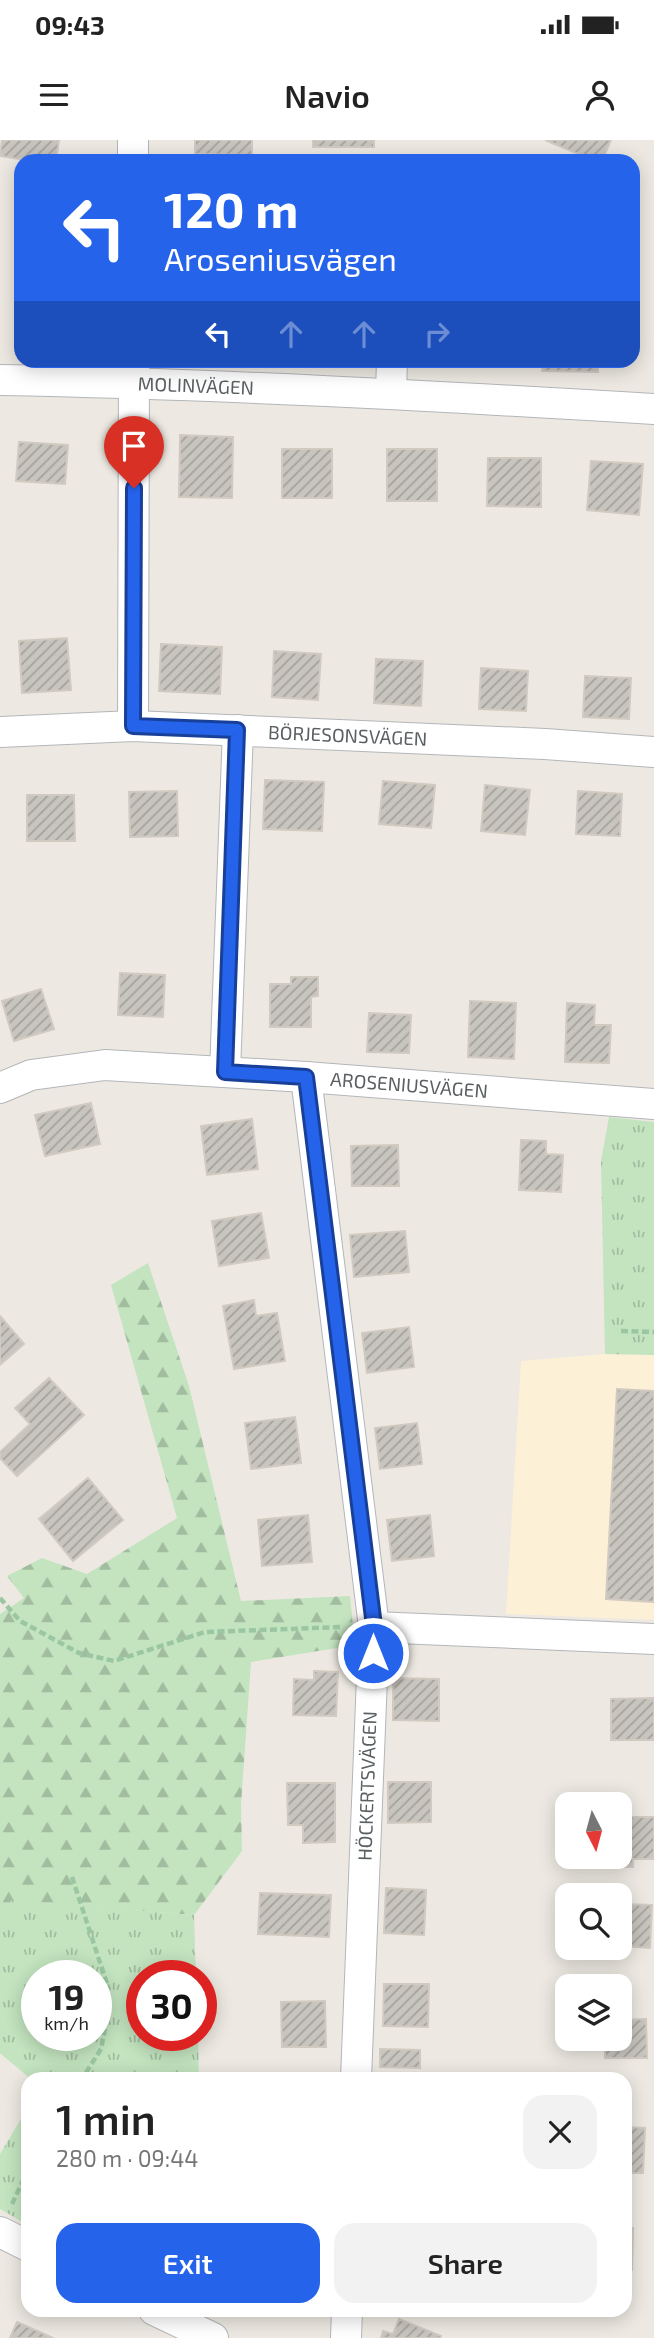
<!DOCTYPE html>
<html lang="en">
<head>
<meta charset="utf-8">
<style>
  :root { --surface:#fff; --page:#f2f2f2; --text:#222; --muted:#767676; --accent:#2563eb }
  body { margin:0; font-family:"Exo 2",sans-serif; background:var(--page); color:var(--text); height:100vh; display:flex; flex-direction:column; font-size:26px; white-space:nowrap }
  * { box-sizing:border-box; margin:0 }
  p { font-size:23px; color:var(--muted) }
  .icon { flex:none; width:38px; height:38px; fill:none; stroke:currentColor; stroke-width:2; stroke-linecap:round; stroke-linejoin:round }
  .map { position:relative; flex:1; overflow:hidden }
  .sheet { position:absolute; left:21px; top:1932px; width:611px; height:245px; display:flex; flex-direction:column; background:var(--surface); border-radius:21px; box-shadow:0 4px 18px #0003 }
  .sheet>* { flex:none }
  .top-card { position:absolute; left:14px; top:14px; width:626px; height:214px; border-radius:21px; box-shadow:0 4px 18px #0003; background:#2563eb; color:#fff; overflow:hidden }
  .needle { width:46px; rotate:174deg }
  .controls { position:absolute; left:555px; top:1652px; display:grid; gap:14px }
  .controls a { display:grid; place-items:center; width:77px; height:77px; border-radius:14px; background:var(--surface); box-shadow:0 4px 18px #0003; font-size:35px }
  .speed { position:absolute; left:21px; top:1820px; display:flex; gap:14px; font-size:35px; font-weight:700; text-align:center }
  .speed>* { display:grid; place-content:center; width:91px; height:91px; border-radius:50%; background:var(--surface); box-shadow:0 4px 18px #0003; line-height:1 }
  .speed small { font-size:18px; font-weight:400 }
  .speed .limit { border:10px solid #d22; background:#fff; color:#111 }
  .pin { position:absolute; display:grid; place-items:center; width:60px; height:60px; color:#fff; margin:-72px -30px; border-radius:50% 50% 50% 0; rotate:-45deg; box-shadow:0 0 7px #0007 }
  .pin .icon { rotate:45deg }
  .me { position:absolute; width:77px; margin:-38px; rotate:0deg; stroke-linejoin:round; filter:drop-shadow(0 0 5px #0008) }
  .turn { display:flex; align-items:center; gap:24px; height:147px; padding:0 35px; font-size:32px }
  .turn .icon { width:91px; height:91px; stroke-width:2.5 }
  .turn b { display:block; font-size:49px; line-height:60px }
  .lanes { display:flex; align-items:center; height:66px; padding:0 35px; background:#0003; justify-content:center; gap:35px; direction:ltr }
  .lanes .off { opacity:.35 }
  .round { display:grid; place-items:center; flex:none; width:74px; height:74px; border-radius:21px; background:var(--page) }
  .headline { display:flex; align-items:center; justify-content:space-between; height:119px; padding:0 35px }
  h1 { font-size:42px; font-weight:600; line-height:52px }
  .button { display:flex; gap:14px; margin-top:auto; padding:14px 35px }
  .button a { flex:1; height:80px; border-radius:21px; background:var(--accent); color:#fff; font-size:28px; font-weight:600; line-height:80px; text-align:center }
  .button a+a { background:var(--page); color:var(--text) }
  .status { display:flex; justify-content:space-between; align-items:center; height:49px; padding:0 35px; background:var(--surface); direction:ltr }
  .status svg { height:19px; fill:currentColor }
  header { display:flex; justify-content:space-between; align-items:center; height:91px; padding:0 35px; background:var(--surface); font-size:32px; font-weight:600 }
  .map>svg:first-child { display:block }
</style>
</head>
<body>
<div class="status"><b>09:43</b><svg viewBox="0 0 49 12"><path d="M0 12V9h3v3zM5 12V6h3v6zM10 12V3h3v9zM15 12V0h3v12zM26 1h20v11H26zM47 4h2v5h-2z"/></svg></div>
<header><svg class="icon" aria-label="menu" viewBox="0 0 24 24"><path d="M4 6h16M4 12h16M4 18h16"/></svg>Navio<svg class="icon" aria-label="person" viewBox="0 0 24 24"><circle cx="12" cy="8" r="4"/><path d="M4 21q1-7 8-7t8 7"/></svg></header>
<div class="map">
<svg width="654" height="2198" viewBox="0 0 654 2198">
  <defs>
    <pattern id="forest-firs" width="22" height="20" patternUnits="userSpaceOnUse" patternTransform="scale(1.75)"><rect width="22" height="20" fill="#c3e4bf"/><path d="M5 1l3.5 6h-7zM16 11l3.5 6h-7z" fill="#a1bc9f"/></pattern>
    <pattern id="park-tufts" width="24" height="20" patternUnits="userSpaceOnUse" patternTransform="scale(1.75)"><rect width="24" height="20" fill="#c3e4bf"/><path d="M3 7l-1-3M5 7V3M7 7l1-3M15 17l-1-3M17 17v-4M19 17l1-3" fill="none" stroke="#a1bc9f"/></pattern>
    <pattern id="building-hatch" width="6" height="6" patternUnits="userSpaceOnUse" patternTransform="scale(1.75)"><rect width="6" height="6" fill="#c8c4be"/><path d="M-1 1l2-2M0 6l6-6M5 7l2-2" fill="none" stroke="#a5a29e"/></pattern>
  </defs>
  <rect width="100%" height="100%" fill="#ede9e2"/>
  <path fill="#fcf0d7" d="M 605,1214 L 654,1215 L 654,1480 L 506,1474 L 521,1221 Z"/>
  <path fill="url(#forest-firs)" d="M 148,1123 L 189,1246 L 241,1461 L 350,1456 L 355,1505 L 251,1522 L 241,1665 L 242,1711 L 194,1775 L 55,1764 L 37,1836 L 37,1895 L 31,1939 L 0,1913 L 0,1474 L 24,1458 L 7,1436 L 42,1418 L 87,1434 L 177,1378 L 111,1145 Z"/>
  <path fill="url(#park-tufts)" fill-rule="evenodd" d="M 609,977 L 654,982 L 654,1215 L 605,1214 L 601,1021 Z
    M 11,1760 L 194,1775 L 196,1836 L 142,1836 L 142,1895 L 198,1895 L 199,1939 L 31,1939 L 0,1913 L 0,1803 ZM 37,1836 L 96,1836 L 96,1895 L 37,1895 Z
    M 28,1967 L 28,2085 L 0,2069 L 0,2014 Z"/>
  <path fill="url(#building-hatch)" stroke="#d1cac1" stroke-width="2" d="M 2,0 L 59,0 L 56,21 L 33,21 L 0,16 Z
    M 195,0 L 252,0 L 252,15 L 195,14 Z
    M 313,0 L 374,0 L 374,7 L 313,7 Z
    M 545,0 L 611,0 L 602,21 L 595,21 Z
    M 17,152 L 21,152 L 21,214 L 16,214 Z
    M 543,220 L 598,220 L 598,232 L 542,231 Z
    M 180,295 L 233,297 L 232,358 L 179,357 Z
    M 19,302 L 68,305 L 65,344 L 16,341 Z
    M 282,309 L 332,309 L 332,358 L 282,358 Z
    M 387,309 L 437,309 L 437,361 L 387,361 Z
    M 488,318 L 541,318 L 541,367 L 487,366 Z
    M 591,321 L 643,324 L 639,375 L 587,370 Z
    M 67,498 L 71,550 L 22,553 L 19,501 Z
    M 161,504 L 222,507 L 220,554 L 159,551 Z
    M 274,511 L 321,514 L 318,560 L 272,557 Z
    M 376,519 L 423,521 L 421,566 L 374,563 Z
    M 481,528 L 528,531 L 526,571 L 479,569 Z
    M 585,536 L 631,538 L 629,579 L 583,577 Z
    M 265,640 L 324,642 L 322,691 L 263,689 Z
    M 383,641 L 435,645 L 431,688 L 379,684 Z
    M 485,645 L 530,650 L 525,695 L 481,691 Z
    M 177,651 L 178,696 L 130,697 L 129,652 Z
    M 578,651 L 622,654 L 620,696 L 576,694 Z
    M 27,655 L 74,655 L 75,701 L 27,701 Z
    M 120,833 L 165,835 L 163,877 L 118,875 Z
    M 291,837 L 318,837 L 318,856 L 311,857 L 311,887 L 270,887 L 270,844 L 291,844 Z
    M 41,849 L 54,889 L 14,901 L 2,861 Z
    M 470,861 L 516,863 L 514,919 L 468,917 Z
    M 567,863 L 595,865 L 594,885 L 611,885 L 609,923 L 565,922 Z
    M 369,873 L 411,875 L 409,913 L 367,912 Z
    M 91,963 L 100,1004 L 45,1016 L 35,975 Z
    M 252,979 L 258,1029 L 207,1035 L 201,986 Z
    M 521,1000 L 546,1001 L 546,1014 L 563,1015 L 561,1052 L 519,1050 Z
    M 398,1005 L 399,1046 L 352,1046 L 351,1006 Z
    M 261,1073 L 269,1118 L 219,1126 L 212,1081 Z
    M 405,1091 L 409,1132 L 354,1137 L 350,1095 Z
    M 254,1160 L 256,1176 L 277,1173 L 285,1221 L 234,1229 L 223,1166 Z
    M 0,1176 L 24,1204 L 0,1225 Z
    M 409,1187 L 414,1227 L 367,1233 L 362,1193 Z
    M 49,1238 L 84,1275 L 17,1336 L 0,1318 L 0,1312 L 30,1284 L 15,1268 Z
    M 617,1249 L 654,1251 L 654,1462 L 606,1459 Z
    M 295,1277 L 301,1323 L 251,1329 L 245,1283 Z
    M 417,1283 L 422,1324 L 380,1329 L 375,1288 Z
    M 88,1338 L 123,1380 L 73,1421 L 39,1379 Z
    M 308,1375 L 312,1422 L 262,1426 L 258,1380 Z
    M 430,1375 L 434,1416 L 392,1421 L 387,1380 Z
    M 314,1531 L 338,1532 L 336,1576 L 293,1575 L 294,1539 L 314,1540 Z
    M 393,1538 L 439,1539 L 439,1581 L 393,1580 Z
    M 654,1558 L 654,1600 L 611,1600 L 611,1559 Z
    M 388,1642 L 431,1642 L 431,1682 L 388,1683 Z
    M 287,1643 L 335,1643 L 335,1702 L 303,1703 L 303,1685 L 288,1685 Z
    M 620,1677 L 654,1677 L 654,1719 L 633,1719 L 633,1727 L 594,1727 L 594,1717 L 620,1717 Z
    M 386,1748 L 426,1750 L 424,1795 L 384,1793 Z
    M 260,1753 L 331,1755 L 329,1797 L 258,1794 Z
    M 620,1764 L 652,1765 L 650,1808 L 620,1806 Z
    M 384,1844 L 429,1844 L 428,1887 L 383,1886 Z
    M 325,1861 L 326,1907 L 282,1907 L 281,1862 Z
    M 646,1879 L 647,1918 L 605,1918 L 605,1899 L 620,1899 L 620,1880 Z
    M 380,1909 L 420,1910 L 420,1928 L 380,1927 Z
    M 625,1987 L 645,1988 L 643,2033 L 625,2033 Z
    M 625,2088 L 633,2088 L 632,2130 L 625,2130 Z
    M 399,2179 L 441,2196 L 440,2198 L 381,2198 L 383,2191 L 393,2194 Z
    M 17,2182 L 53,2198 L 10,2198 Z"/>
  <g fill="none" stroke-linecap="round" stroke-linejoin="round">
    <g stroke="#b3b6b9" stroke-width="32">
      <g id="minor">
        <path d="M 133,0 L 133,21"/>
        <path id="s1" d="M 0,240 C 218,244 436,256 654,269"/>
        <path d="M 391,253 L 392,220"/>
        <path d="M 133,586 L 134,220"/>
        <path id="s2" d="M 0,592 L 133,586 L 545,604 L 654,612"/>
        <path d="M 225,932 L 238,590"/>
        <path d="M 306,937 L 374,1487 L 356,1939"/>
        <path id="s3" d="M 0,948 L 31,935 L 105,925 L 306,937 L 654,964"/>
        <path d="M 374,1487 L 654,1499"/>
        <path d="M 0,2092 L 28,2106"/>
        <path d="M 154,2170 L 213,2198"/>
        <path d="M 346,2198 L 347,2170"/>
      </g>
    </g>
    <path stroke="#9ac7a2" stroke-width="4.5" stroke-dasharray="7 3.5" stroke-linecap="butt" d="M 621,1191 L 654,1192
      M 0,1458 L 20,1481 L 79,1513 L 114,1521 L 205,1492 L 343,1487
      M 72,1737 L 107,1844 L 109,1869 L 101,1909 L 82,1939
      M 12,2064 L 28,2030"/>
    <use href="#minor" stroke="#fff" stroke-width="30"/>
  </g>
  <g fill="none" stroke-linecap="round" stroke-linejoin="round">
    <g stroke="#184099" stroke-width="18">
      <path id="route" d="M 134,348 L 133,586 L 237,590 L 225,932 L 306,937 L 374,1486 L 373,1513"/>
    </g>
    <use href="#route" stroke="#2563eb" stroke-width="12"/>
  </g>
  <g text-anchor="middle" stroke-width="5" stroke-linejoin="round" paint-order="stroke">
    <g font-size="19" fill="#5a5f62" stroke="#fff">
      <text dy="7" stroke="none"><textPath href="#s1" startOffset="196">MOLINVÄGEN</textPath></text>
      <text dy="7" stroke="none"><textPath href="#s2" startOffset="348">BÖRJESONSVÄGEN</textPath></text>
      <text dy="7" stroke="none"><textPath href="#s3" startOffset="413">AROSENIUSVÄGEN</textPath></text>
      <text transform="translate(367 1646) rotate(-88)" y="7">HÖCKERTSVÄGEN</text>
    </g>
  </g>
</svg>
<div class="controls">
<a><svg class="needle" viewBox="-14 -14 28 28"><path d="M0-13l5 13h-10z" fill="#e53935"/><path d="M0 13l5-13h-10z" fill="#767676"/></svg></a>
<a><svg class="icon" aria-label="search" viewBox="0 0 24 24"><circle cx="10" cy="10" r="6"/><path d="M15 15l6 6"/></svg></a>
<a><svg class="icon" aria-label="layers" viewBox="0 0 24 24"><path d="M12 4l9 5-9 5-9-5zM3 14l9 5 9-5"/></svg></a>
</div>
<div class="speed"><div>19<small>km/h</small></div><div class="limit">30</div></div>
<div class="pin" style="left:134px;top:348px;background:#d93025"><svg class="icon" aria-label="arrive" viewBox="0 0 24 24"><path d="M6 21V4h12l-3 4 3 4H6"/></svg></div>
<svg class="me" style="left:373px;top:1513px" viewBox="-20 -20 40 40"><circle r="17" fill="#2563eb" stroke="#fff" stroke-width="3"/><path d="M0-11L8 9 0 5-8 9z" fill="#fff"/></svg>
<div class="top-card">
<div class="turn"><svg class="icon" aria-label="left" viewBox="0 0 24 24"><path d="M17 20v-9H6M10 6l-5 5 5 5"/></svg><div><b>120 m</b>Aroseniusvägen</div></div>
<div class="lanes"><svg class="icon" aria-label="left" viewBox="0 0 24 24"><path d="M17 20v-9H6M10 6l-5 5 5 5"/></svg><svg class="icon off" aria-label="ahead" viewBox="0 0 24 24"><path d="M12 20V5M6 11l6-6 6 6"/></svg><svg class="icon off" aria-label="ahead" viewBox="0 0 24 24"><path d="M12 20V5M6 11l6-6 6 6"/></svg><svg class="icon off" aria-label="right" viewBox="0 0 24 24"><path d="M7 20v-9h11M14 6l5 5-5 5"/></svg></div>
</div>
<section class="sheet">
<div class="headline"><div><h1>1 min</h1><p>280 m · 09:44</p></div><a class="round"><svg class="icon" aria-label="close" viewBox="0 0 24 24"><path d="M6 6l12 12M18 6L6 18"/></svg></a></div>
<div class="button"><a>Exit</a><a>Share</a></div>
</section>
</div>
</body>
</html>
